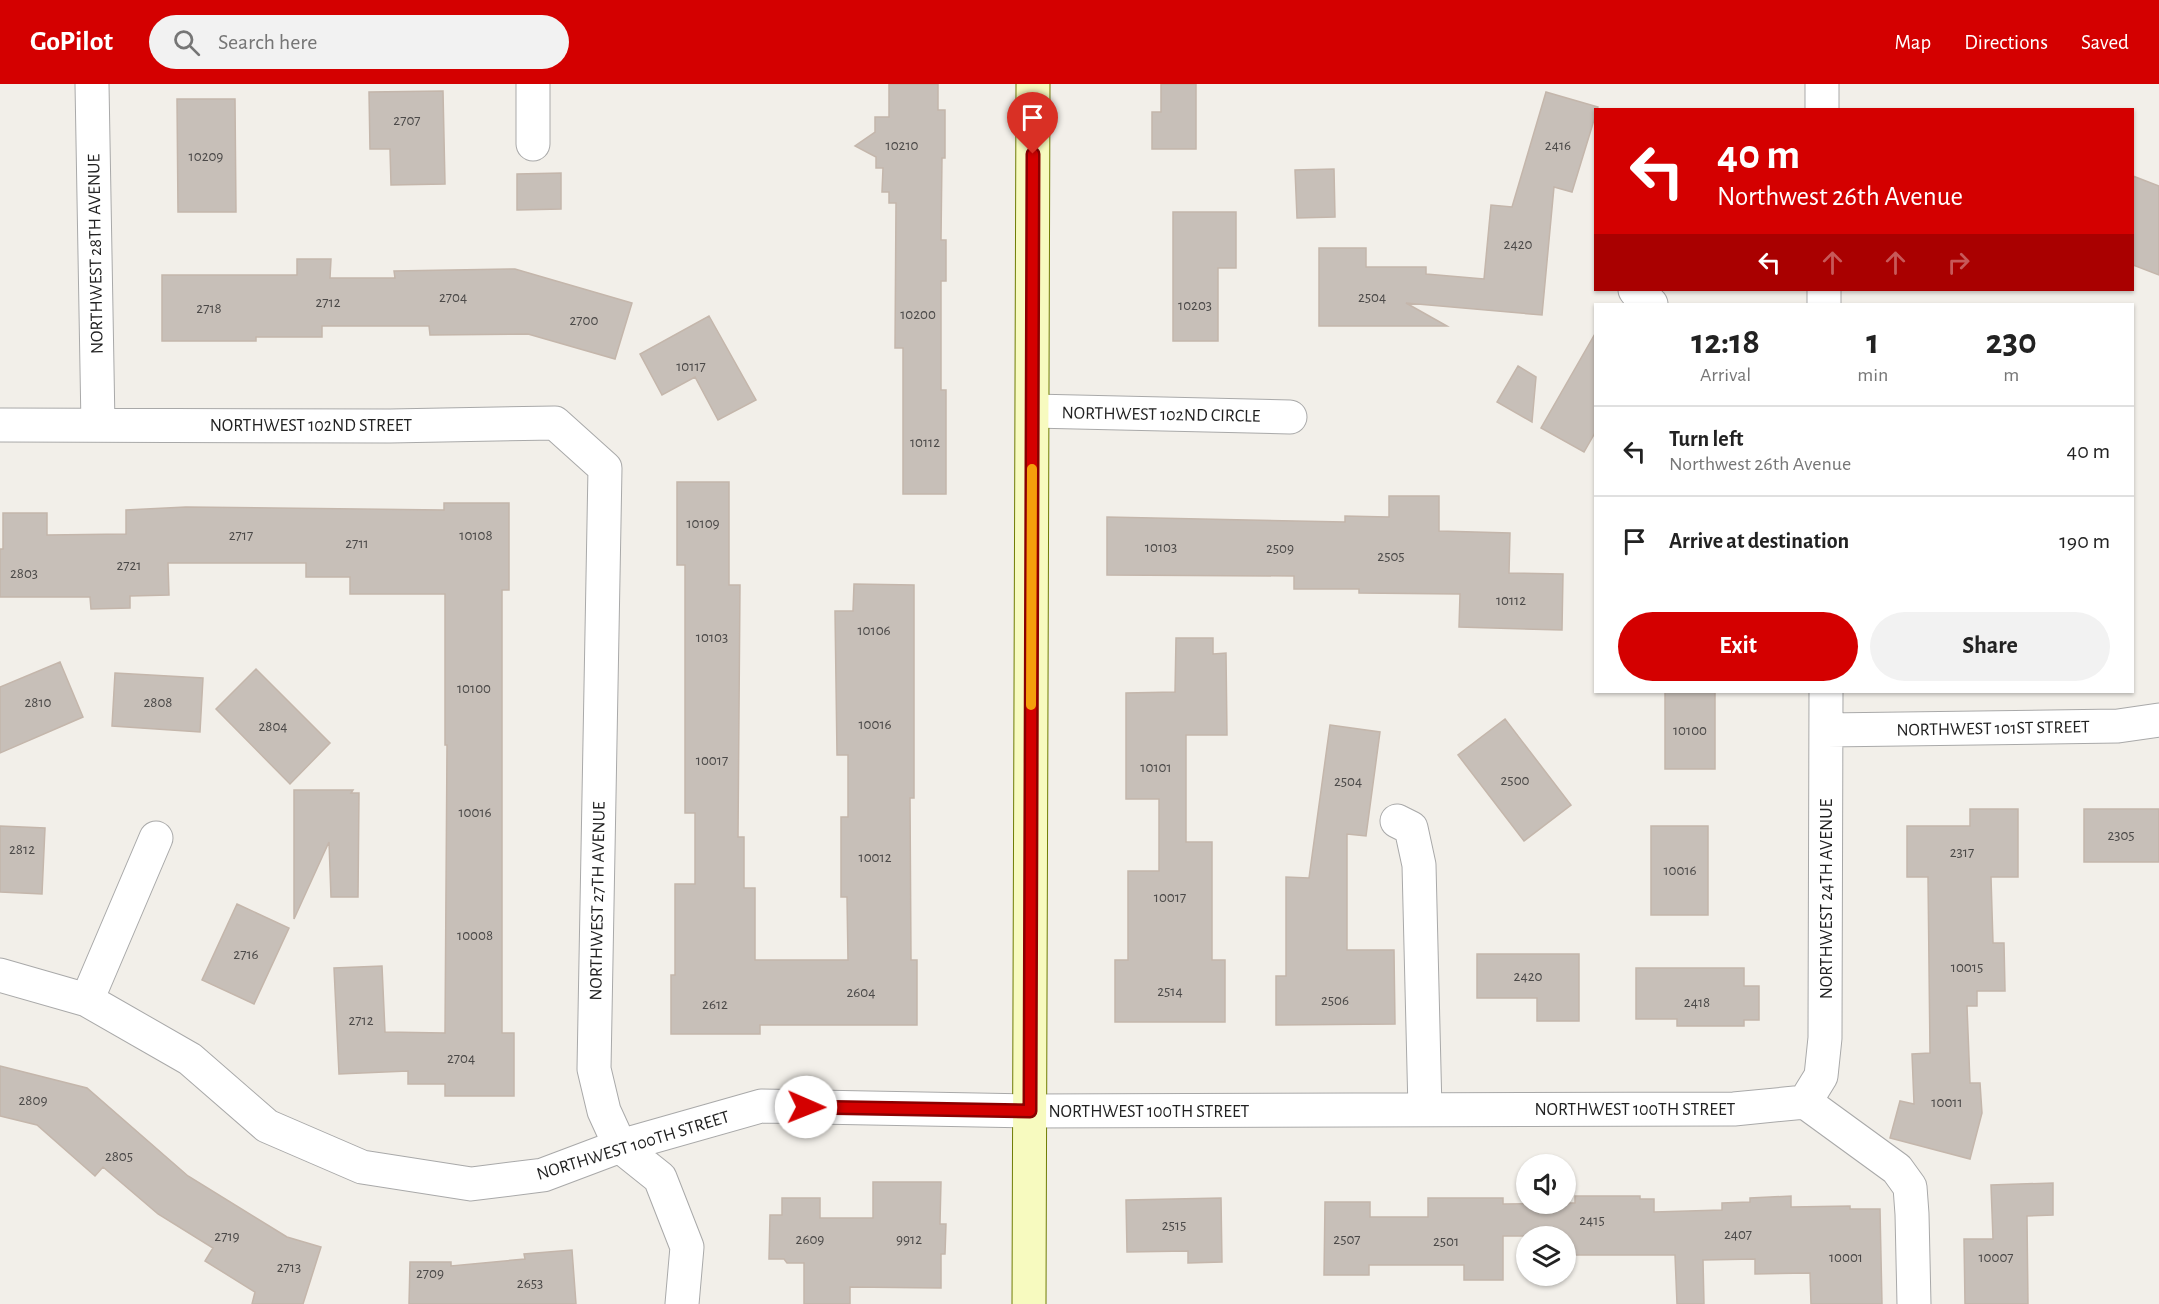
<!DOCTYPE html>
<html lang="en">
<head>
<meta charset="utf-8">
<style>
  :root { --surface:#fff; --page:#f2f2f2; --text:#222; --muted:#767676; --line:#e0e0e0; --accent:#d40000 }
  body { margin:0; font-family:"Alegreya Sans",sans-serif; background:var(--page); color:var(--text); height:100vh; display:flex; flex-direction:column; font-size:22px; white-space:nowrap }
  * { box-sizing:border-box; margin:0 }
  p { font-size:20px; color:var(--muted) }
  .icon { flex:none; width:33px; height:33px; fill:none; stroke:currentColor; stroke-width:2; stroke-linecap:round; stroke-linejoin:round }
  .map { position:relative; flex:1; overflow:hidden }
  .side { position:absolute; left:1594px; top:219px; width:540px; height:390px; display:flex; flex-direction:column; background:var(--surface); border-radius:0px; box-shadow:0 2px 4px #0004 }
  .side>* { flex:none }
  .hud { position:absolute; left:1594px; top:24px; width:540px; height:183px; border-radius:0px; box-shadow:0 2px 4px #0004; background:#d40000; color:#fff; overflow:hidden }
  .fabs { position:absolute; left:1516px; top:1070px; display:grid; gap:12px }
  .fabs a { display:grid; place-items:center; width:60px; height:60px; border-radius:50%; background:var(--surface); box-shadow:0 2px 4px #0004; font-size:30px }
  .pin { position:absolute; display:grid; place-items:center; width:51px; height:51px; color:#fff; margin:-62px -26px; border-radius:50% 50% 50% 0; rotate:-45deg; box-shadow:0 0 6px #0007 }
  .pin .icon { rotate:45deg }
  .me { position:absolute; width:66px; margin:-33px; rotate:91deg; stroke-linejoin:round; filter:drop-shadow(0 0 4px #0008) }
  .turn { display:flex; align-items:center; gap:21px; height:126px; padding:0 24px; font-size:27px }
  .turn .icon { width:78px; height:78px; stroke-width:2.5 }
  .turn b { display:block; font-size:42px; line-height:51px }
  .lanes { display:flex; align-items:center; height:57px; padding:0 24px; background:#0003; justify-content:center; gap:30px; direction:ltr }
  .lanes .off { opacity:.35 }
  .eta { display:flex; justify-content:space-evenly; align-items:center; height:102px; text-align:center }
  .eta b { font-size:36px; font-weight:700; line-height:42px }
  .primary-button { display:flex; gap:12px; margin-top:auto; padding:12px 24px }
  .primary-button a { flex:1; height:69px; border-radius:36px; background:var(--accent); color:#fff; font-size:24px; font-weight:700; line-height:69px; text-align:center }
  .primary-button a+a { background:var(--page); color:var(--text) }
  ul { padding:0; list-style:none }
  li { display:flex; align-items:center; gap:18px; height:90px; padding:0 24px; border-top:2px solid var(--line) }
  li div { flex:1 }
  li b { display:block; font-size:22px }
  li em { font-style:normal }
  header { display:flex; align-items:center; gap:36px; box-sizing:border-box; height:84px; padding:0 30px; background:var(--accent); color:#fff }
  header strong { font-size:28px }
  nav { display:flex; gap:33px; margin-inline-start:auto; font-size:21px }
  .search { width:420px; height:54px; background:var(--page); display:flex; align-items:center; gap:15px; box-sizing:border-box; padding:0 21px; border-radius:33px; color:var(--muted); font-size:22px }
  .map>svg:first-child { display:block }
</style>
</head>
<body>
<header>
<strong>GoPilot</strong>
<div class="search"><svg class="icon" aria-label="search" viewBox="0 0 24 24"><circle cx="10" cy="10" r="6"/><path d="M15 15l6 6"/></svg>Search here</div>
<nav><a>Map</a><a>Directions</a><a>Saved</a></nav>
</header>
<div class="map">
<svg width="2159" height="1220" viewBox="0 0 2159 1220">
  <rect width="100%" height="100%" fill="#f2efe9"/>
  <path fill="#c7bfb8" stroke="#c4b6ab" stroke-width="1.5" d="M 889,0 L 938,0 L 938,26 L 945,26 L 945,74 L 942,74 L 941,156 L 946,156 L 946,197 L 941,197 L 941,306 L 946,306 L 946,410 L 903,410 L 903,264 L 895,264 L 896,119 L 889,119 L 889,108 L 882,108 L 883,84 L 876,84 L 876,73 L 855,62 L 875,48 L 875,33 L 889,33 Z
    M 1161,0 L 1196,0 L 1196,65 L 1152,65 L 1152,28 L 1161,28 Z
    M 443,7 L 445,100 L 391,101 L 390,65 L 370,65 L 369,8 Z
    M 1546,8 L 1598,23 L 1572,108 L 1554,103 L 1542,231 L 1406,219 L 1447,242 L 1319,242 L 1319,164 L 1366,164 L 1366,183 L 1426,183 L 1426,190 L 1484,195 L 1491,121 L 1512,123 Z
    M 177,15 L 235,15 L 236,128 L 178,128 Z
    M 1334,85 L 1335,133 L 1297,134 L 1295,86 Z
    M 561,89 L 561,125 L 517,126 L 517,90 Z
    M 2133,92 L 2159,102 L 2159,191 L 2133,181 Z
    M 1173,128 L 1236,128 L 1236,184 L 1218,184 L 1218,257 L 1173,257 Z
    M 297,175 L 331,175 L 330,194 L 395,194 L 394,187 L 515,185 L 632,219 L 615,275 L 528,250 L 430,251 L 429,242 L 322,242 L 322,253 L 256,253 L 256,257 L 162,257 L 162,191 L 297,191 Z
    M 709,232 L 756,316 L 718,336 L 695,293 L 662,311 L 640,270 Z
    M 1596,248 L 1596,347 L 1584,368 L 1541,344 Z
    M 1518,282 L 1536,293 L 1532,338 L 1497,318 Z
    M 677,398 L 729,398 L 729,501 L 740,501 L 738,753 L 744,753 L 744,804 L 755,804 L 755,876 L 848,876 L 847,813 L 841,813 L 841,733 L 848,733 L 848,671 L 837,671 L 835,527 L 853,527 L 854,500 L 914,501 L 914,714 L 910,714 L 911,876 L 917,876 L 917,941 L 760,941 L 760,950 L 671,950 L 671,891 L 675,891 L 675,800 L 695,800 L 695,729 L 685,729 L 685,481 L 677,481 Z
    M 1389,412 L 1439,412 L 1439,447 L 1510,449 L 1509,489 L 1563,490 L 1562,546 L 1459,543 L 1460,510 L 1359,509 L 1359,505 L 1294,505 L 1294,492 L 1107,491 L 1107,433 L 1345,438 L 1345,432 L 1389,433 Z
    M 444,419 L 509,419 L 509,506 L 502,506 L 502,949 L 514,949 L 514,1012 L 445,1012 L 445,1000 L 408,1000 L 408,987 L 339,990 L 334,884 L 382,882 L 385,948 L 445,949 L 447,661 L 445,661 L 445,510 L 350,510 L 350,493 L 306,493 L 306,479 L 168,479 L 169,511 L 130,512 L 130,524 L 91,525 L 90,513 L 0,513 L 0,465 L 3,465 L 3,429 L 47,429 L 47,451 L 126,450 L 126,426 L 186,423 L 444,426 Z
    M 1176,554 L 1213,554 L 1213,570 L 1226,569 L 1227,651 L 1186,651 L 1186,758 L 1212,758 L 1212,876 L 1225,876 L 1225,938 L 1115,938 L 1115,876 L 1128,876 L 1128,787 L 1159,787 L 1159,715 L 1126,715 L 1126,609 L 1175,608 Z
    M 60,578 L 83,633 L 0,669 L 0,603 Z
    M 256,585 L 330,659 L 290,700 L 216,625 Z
    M 115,589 L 203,594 L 200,648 L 112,642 Z
    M 1665,608 L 1715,608 L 1715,685 L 1665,685 Z
    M 1505,635 L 1571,721 L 1524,757 L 1458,671 Z
    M 1330,641 L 1380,648 L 1366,752 L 1347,750 L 1347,866 L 1394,866 L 1395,940 L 1276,941 L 1276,892 L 1286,892 L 1286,793 L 1309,794 Z
    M 294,706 L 353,706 L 351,709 L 359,709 L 358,813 L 331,813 L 329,758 L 294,835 Z
    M 1970,725 L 2018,725 L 2018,793 L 1991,793 L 1993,859 L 2004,859 L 2005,907 L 1977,907 L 1977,922 L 1967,922 L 1970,999 L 1980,999 L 1982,1029 L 1970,1075 L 1890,1054 L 1900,1017 L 1914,1020 L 1912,970 L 1930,969 L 1928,793 L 1907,793 L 1907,742 L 1970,742 Z
    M 2084,725 L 2159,725 L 2159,778 L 2084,778 Z
    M 0,742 L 45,744 L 42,810 L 0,808 Z
    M 1651,742 L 1708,742 L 1708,831 L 1651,831 Z
    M 237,820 L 289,844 L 254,920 L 202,896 Z
    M 1477,870 L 1579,870 L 1579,937 L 1537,937 L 1537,914 L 1477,914 Z
    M 1636,884 L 1744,884 L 1744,902 L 1759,902 L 1759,936 L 1744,936 L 1744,942 L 1677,942 L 1677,935 L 1636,935 Z
    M 0,982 L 87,1004 L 188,1092 L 287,1153 L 321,1163 L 303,1220 L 252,1220 L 255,1208 L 205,1177 L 213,1164 L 158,1130 L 103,1083 L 95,1092 L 37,1041 L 0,1032 Z
    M 873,1098 L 941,1098 L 940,1140 L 946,1140 L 945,1170 L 941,1170 L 941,1204 L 850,1203 L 850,1220 L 804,1220 L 804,1179 L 787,1179 L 784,1175 L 769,1175 L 770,1131 L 782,1131 L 782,1114 L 820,1114 L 820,1134 L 873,1134 Z
    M 2053,1099 L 2053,1131 L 2027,1132 L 2028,1220 L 1965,1220 L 1964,1155 L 1993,1155 L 1991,1101 Z
    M 1575,1112 L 1640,1112 L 1640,1115 L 1654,1115 L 1654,1128 L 1722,1126 L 1722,1119 L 1750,1118 L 1750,1114 L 1791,1112 L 1791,1123 L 1850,1122 L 1850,1125 L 1880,1125 L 1882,1220 L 1811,1220 L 1810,1189 L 1755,1190 L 1755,1175 L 1703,1176 L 1704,1220 L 1677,1220 L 1675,1171 L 1566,1171 L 1566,1152 L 1503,1152 L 1503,1196 L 1464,1196 L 1464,1181 L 1369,1181 L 1369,1191 L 1324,1191 L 1325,1118 L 1370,1118 L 1370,1133 L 1428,1133 L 1428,1114 L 1503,1114 L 1503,1120 L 1566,1119 L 1575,1119 Z
    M 1221,1114 L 1222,1178 L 1188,1179 L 1188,1167 L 1127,1168 L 1126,1116 Z
    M 572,1166 L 576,1220 L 409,1220 L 410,1178 L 451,1178 L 451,1182 L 525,1175 L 524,1170 Z"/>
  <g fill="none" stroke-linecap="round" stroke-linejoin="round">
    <g stroke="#a9a9a9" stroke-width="35">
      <path id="street" d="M 92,0 L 98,341
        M 533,0 L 533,60
        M 1822,0 L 1822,26
        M 1635,206 L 1642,215 L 1651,220
        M 1824,206 L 1824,220
        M 1033,327 L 1290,333
        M 0,341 L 390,342 L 555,339 L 605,384 L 594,985 L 604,1027 L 620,1062 L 660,1094 L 687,1163 L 682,1220
        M 1827,646 L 2118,642 L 2159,636
        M 1397,737 L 1411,744 L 1419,781 L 1425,1026
        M 0,891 L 87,916 L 156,754
        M 87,916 L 190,975 L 267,1042 L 362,1083 L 471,1100 L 543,1091 L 620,1062 L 761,1022 L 1030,1027 L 1734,1025 L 1805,1018
        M 1805,1018 L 1821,992 L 1825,954 L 1826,608
        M 1805,1018 L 1897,1085 L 1910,1103 L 1912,1130 L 1914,1220"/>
    </g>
    <g stroke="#707d05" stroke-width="35">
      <path id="secondary" d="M 1029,1220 L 1033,0"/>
    </g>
    <use href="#street" stroke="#fff" stroke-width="33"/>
    <use href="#secondary" stroke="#f7fabf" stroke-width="33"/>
  </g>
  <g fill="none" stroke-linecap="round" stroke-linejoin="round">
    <g stroke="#8a0000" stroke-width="15">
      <path id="route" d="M 806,1023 L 1030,1027 L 1033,70"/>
    </g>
    <use href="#route" stroke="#d40000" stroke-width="10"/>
    <path stroke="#f59e0b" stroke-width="10" d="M 1031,621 L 1032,385"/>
  </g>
  <g text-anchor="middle" stroke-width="4.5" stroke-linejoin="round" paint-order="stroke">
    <g font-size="15" fill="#4b4948">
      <text x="407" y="41">2707</text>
      <text x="902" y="66">10210</text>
      <text x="1558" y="66">2416</text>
      <text x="206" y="77">10209</text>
      <text x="1518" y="165">2420</text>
      <text x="453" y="218">2704</text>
      <text x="1372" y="218">2504</text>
      <text x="328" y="223">2712</text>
      <text x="1195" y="226">10203</text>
      <text x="209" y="229">2718</text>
      <text x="918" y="235">10200</text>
      <text x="584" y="241">2700</text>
      <text x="691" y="287">10117</text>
      <text x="925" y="363">10112</text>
      <text x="703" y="444">10109</text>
      <text x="241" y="456">2717</text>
      <text x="476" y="456">10108</text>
      <text x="357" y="464">2711</text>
      <text x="1161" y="468">10103</text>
      <text x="1280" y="469">2509</text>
      <text x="1391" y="477">2505</text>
      <text x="129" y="486">2721</text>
      <text x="24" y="494">2803</text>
      <text x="1511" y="521">10112</text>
      <text x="874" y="551">10106</text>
      <text x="712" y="558">10103</text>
      <text x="474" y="609">10100</text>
      <text x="38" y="623">2810</text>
      <text x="158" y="623">2808</text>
      <text x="875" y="645">10016</text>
      <text x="273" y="647">2804</text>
      <text x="1690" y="651">10100</text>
      <text x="712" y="681">10017</text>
      <text x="1156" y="688">10101</text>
      <text x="1515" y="701">2500</text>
      <text x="1348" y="702">2504</text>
      <text x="475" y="733">10016</text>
      <text x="2121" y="756">2305</text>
      <text x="22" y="770">2812</text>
      <text x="1962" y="773">2317</text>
      <text x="875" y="778">10012</text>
      <text x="1680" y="791">10016</text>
      <text x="1170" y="818">10017</text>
      <text x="475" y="856">10008</text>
      <text x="246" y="875">2716</text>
      <text x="1967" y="888">10015</text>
      <text x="1528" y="897">2420</text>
      <text x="1170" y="912">2514</text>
      <text x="861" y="913">2604</text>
      <text x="1335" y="921">2506</text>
      <text x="1697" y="923">2418</text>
      <text x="715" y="925">2612</text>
      <text x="361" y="941">2712</text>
      <text x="461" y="979">2704</text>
      <text x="33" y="1021">2809</text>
      <text x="1947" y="1023">10011</text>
      <text x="119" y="1077">2805</text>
      <text x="1592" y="1141">2415</text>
      <text x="1174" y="1146">2515</text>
      <text x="1738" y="1155">2407</text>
      <text x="227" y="1157">2719</text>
      <text x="810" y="1160">2609</text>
      <text x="909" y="1160">9912</text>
      <text x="1347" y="1160">2507</text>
      <text x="1446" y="1162">2501</text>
      <text x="1846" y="1178">10001</text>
      <text x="1996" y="1178">10007</text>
      <text x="289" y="1188">2713</text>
      <text x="430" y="1194">2709</text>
      <text x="530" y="1204">2653</text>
    </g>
    <g font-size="18" fill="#222" stroke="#fff">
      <text transform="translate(95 170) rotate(-91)" y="6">NORTHWEST 28TH AVENUE</text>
      <text transform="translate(1161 330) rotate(1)" y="6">NORTHWEST 102ND CIRCLE</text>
      <text x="311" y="347">NORTHWEST 102ND STREET</text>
      <text transform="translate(1993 644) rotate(-1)" y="6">NORTHWEST 101ST STREET</text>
      <text transform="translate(1826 815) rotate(-90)" y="6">NORTHWEST 24TH AVENUE</text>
      <text transform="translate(597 817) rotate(-89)" y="6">NORTHWEST 27TH AVENUE</text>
      <text x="1635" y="1031">NORTHWEST 100TH STREET</text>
      <text x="1149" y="1033">NORTHWEST 100TH STREET</text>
      <text transform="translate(633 1061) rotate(-17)" y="6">NORTHWEST 100TH STREET</text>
    </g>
  </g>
</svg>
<div class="fabs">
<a><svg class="icon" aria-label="sound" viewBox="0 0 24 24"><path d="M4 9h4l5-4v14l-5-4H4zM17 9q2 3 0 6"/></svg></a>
<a><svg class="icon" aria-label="layers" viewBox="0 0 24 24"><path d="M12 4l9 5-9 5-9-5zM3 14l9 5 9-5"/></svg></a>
</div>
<div class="pin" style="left:1033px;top:70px;background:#d93025"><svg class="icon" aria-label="arrive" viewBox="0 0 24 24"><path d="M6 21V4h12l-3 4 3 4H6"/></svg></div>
<svg class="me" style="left:806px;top:1023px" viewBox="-20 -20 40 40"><circle r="19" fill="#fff"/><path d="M0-13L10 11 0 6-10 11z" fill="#d40000"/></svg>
<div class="hud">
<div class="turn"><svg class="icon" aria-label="left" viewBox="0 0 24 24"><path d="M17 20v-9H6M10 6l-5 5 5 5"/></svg><div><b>40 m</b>Northwest 26th Avenue</div></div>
<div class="lanes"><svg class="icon" aria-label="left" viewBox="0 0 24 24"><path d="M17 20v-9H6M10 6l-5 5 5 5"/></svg><svg class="icon off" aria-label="ahead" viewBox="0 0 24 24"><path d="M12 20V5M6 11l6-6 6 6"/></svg><svg class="icon off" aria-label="ahead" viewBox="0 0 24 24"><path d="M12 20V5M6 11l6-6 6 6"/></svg><svg class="icon off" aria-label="right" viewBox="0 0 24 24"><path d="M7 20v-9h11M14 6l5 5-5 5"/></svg></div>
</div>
<section class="side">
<div class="eta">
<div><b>12:18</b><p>Arrival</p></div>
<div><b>1</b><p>min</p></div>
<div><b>230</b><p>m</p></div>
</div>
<ul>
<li><svg class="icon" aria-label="left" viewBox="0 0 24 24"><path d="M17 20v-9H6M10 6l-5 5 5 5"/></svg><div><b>Turn left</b><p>Northwest 26th Avenue</p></div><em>40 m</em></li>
<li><svg class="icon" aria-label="arrive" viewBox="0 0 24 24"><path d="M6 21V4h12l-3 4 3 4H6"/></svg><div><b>Arrive at destination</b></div><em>190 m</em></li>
</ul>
<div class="primary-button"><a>Exit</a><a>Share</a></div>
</section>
</div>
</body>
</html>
